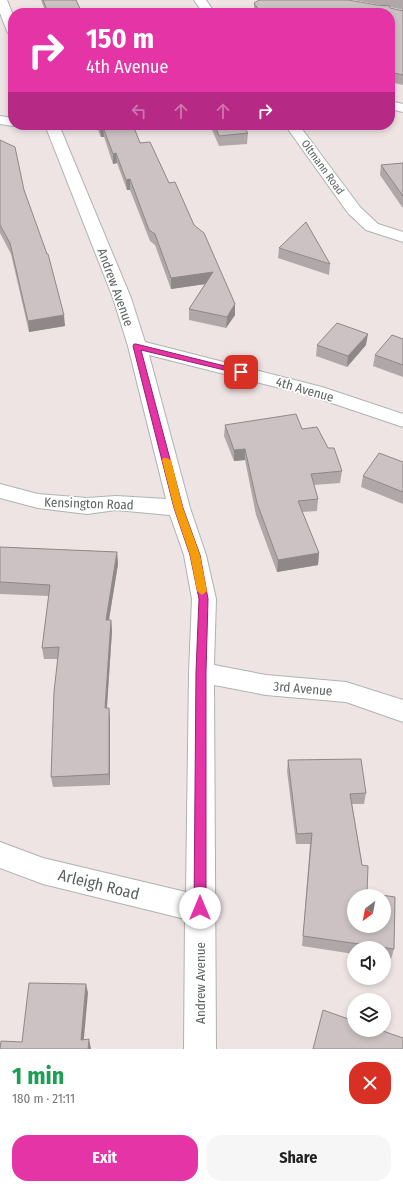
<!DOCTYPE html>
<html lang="en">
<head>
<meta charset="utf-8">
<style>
  :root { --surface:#fff; --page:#f6f6f6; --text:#222; --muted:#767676; --accent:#e434a6 }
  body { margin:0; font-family:"Fira Sans Condensed",sans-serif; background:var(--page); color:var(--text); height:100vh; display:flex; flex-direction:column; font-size:15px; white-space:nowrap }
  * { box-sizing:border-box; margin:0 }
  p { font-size:13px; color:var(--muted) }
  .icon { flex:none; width:22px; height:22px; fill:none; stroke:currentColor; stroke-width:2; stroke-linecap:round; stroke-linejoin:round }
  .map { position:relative; height:1049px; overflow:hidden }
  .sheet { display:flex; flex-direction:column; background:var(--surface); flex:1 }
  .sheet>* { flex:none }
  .top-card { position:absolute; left:8px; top:8px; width:387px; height:122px; border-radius:16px; box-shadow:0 2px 6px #0003; background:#e434a6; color:#fff; overflow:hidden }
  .needle { width:26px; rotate:212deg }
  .buttons { position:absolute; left:347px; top:889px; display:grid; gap:8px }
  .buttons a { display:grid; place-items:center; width:44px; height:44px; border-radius:50%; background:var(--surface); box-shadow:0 2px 6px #0003; font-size:20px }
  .pin { position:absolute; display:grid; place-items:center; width:34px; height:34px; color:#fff; margin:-17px; border-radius:8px; box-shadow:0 2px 6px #0006 }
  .me { position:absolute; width:44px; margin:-22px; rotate:0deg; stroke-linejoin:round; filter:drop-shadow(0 0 3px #0008) }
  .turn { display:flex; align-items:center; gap:14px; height:84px; padding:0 12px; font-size:18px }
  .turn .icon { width:52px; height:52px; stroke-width:2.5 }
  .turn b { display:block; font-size:28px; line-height:34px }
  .lanes { display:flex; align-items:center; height:38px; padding:0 12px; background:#0003; justify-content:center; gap:20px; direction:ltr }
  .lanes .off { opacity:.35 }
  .round { display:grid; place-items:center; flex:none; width:42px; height:42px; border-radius:16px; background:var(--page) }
  .summary { display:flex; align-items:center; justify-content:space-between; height:68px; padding:0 12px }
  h1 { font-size:24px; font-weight:700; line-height:30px; color:#1e9e55 }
  .primary-button { display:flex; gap:8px; margin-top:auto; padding:8px 12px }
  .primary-button a { flex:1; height:46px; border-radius:16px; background:var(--accent); color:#fff; font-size:16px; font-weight:700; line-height:46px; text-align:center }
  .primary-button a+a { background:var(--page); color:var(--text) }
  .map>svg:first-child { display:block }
</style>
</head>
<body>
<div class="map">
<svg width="403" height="1049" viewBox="0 0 403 1049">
  <rect width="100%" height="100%" fill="#eee4e4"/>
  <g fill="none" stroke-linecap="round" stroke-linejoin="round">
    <g stroke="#adb3b3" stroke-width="2">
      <path id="minor" d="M 0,0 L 7,0 L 13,15 L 13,35 L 9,34 L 7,31 L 0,13 Z
        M 194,0 L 206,0 L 215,13 L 203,13 Z
        M 390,101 L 403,104 L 403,112 L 390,109 Z
        M 0,116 L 13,118 L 13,125 L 18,125 L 13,126 L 0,124 Z
        M 45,125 L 59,125 L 131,298 L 145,342 L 322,387 L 403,414 L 403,427 L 308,395 L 149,355 L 190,508 L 206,555 L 216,599 L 214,665 L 266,675 L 346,682 L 403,700 L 403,722 L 346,702 L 266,695 L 214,685 L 216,1049 L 184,1049 L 185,919 L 43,884 L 0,868 L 0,842 L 43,858 L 186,892 L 189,672 L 192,599 L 184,555 L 170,515 L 116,510 L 87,514 L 38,508 L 0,498 L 0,484 L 38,494 L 87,498 L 116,496 L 166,499 L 128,346 L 113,298 Z
        M 285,125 L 299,125 L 360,207 L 378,224 L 403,232 L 403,242 L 366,230 L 348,213 Z"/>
    </g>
    <use href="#minor" fill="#fff" fill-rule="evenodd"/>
  </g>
  <path fill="#afa7a8" d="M 41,0 L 76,0 L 82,13 L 46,13 Z
    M 354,0 L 403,0 L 403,10 L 390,7 L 390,8 L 403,11 L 403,85 L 390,82 L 390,13 L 254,13 L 254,3 L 381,5 Z
    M 96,125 L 133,125 L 140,143 L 169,183 L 194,225 L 235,304 L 235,315 L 226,328 L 189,320 L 189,309 L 205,284 L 171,289 L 155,245 L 150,241 L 130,190 L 127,190 L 117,163 L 113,164 L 104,137 L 101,137 Z
    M 210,125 L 242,125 L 248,133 L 247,144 L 219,146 Z
    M 0,140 L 24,190 L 65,326 L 29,332 L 11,254 L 0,233 Z
    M 403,163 L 403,207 L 402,207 L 380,175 L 381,165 Z
    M 279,248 L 330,264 L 329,275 L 278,258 Z
    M 403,339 L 403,377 L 373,366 L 375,355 Z
    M 317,345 L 366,345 L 347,367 L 316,356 Z
    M 225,425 L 302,429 L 328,448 L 342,471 L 340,483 L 314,485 L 318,499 L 317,511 L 302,512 L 319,553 L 318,565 L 277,572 L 256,515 L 245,460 L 234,461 L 224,436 Z
    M 403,462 L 403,504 L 361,487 L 363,476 Z
    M 0,547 L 117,552 L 118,564 L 109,620 L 111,620 L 112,631 L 107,708 L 110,719 L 110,785 L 53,787 L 51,777 L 58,659 L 44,659 L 42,648 L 49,596 L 0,594 Z
    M 288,760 L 366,793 L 364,804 L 352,804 L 367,893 L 394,949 L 391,959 L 384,958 L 384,948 L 354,948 L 354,954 L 302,946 L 310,844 L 296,844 L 287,771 Z"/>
  <path fill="#8f8888" d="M 100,127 L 103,127 L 104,137 L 101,137 Z
    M 116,153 L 117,163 L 113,164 L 113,154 Z
    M 130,179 L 130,190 L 127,190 L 126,180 Z
    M 213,272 L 213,283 L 171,289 L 171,278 Z
    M 235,304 L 235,315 L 226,328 L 227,317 Z
    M 64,315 L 65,326 L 29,332 L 28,321 Z
    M 368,334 L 366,345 L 347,367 L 348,356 Z
    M 245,449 L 245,460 L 234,461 L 234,450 Z
    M 117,552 L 118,564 L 107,631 L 106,620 Z
    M 319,553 L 318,565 L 277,572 L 278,560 Z
    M 111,620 L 112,631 L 106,719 L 105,708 Z
    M 109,708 L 110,719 L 110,785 L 109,774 Z
    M 86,984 L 88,993 L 83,1049 L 81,1040 Z
    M 89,1039 L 91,1049 L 88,1049 Z"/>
  <path fill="#ccc2c3" stroke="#8f8888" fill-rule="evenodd" d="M 43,0 L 76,0 L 82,13 L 48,13 Z
    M 259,0 L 348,0 L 377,5 L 390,6 L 390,8 L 403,11 L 403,75 L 390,72 L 390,13 L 261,13 L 254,3 Z
    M 99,125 L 133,125 L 140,143 L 150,142 L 169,183 L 175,182 L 194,225 L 204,233 L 235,304 L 227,317 L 189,309 L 213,272 L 171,278 L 155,234 L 149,230 L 130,179 L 126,180 L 116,153 L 113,154 L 103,127 L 100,127 Z
    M 215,125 L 242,125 L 248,133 L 219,136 Z
    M 0,140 L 15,147 L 24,190 L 47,254 L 48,254 L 64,315 L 28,321 L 10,243 L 0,225 Z
    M 403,163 L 403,196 L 381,165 Z
    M 306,222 L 330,264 L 279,248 Z
    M 337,323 L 368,334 L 348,356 L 317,345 Z
    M 392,335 L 403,339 L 403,365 L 375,355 Z
    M 296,414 L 302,429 L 317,427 L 328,448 L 334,448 L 342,471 L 311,474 L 318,499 L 298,501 L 319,553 L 278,560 L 257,503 L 245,449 L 234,450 L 225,425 Z
    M 379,453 L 403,462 L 403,492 L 363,476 Z
    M 0,547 L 117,552 L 106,620 L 111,620 L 105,708 L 109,708 L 109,774 L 51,777 L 54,692 L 59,647 L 42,648 L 50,585 L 0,582 Z
    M 361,759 L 366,793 L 350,794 L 362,865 L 368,866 L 367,893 L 395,897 L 394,949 L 303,936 L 312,833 L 297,834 L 288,760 ZM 354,896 L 384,896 L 384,926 L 354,926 Z
    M 29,983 L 86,984 L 81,1040 L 89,1039 L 88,1049 L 0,1049 L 1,1041 L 22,1042 Z
    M 323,1010 L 354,1021 L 354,1030 L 380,1030 L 403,1038 L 403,1049 L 313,1049 Z"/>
  <path fill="#e434a6" stroke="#94226c" d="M 134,344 L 136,344 L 241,370 L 245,372 L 241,374 L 141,350 L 183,508 L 200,555 L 208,599 L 206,672 L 206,908 L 205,913 L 200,914 L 196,913 L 194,908 L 196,672 L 199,599 L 190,555 L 174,508 L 133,346 Z"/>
  <path fill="#f59e0b" d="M 163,458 L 166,458 L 171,460 L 183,508 L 200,555 L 207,591 L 202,595 L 197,591 L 190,555 L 174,508 L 162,460 Z"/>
  <g text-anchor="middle" stroke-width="3.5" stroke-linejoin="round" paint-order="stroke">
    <g font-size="11" fill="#5c6462" stroke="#fff">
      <text transform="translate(323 167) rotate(54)" y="4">Oltmann Road</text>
    </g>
    <g font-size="13" fill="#5c6462" stroke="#fff">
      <text transform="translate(116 287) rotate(70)" y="5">Andrew Avenue</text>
      <text transform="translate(305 389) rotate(16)" y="5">4th Avenue</text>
      <text transform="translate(89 503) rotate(2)" y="5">Kensington Road</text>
      <text transform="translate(303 688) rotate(5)" y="5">3rd Avenue</text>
      <text transform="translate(200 983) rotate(-90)" y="5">Andrew Avenue</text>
    </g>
    <g font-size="16" fill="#5c6462" stroke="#fff">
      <text transform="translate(99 884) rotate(14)" y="6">Arleigh Road</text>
    </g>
  </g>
</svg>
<div class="buttons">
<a><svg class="needle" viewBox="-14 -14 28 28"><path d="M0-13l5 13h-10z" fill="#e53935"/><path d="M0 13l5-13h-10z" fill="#767676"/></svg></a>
<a><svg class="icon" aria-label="sound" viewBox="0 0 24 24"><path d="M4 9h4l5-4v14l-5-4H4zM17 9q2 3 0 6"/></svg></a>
<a><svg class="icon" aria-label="layers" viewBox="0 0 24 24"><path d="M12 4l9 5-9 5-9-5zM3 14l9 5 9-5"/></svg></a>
</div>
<div class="pin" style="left:241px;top:372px;background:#d93025"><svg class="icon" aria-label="arrive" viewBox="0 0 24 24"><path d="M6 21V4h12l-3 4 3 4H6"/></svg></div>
<svg class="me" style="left:200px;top:908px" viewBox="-20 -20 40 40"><circle r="19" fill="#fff"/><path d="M0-13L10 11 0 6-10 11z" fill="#e434a6"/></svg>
<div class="top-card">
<div class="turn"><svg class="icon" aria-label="right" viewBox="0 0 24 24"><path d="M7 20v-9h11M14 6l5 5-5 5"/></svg><div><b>150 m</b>4th Avenue</div></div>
<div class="lanes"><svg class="icon off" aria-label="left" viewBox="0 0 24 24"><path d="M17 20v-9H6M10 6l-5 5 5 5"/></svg><svg class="icon off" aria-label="ahead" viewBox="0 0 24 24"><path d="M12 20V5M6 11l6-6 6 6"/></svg><svg class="icon off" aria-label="ahead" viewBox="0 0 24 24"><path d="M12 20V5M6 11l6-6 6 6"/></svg><svg class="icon" aria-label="right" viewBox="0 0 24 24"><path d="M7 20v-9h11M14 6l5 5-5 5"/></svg></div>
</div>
</div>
<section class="sheet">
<div class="summary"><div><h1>1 min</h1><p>180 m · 21:11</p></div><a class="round" style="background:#d93025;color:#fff"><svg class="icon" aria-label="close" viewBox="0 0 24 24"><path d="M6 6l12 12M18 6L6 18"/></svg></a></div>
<div class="primary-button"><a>Exit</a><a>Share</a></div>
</section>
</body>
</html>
